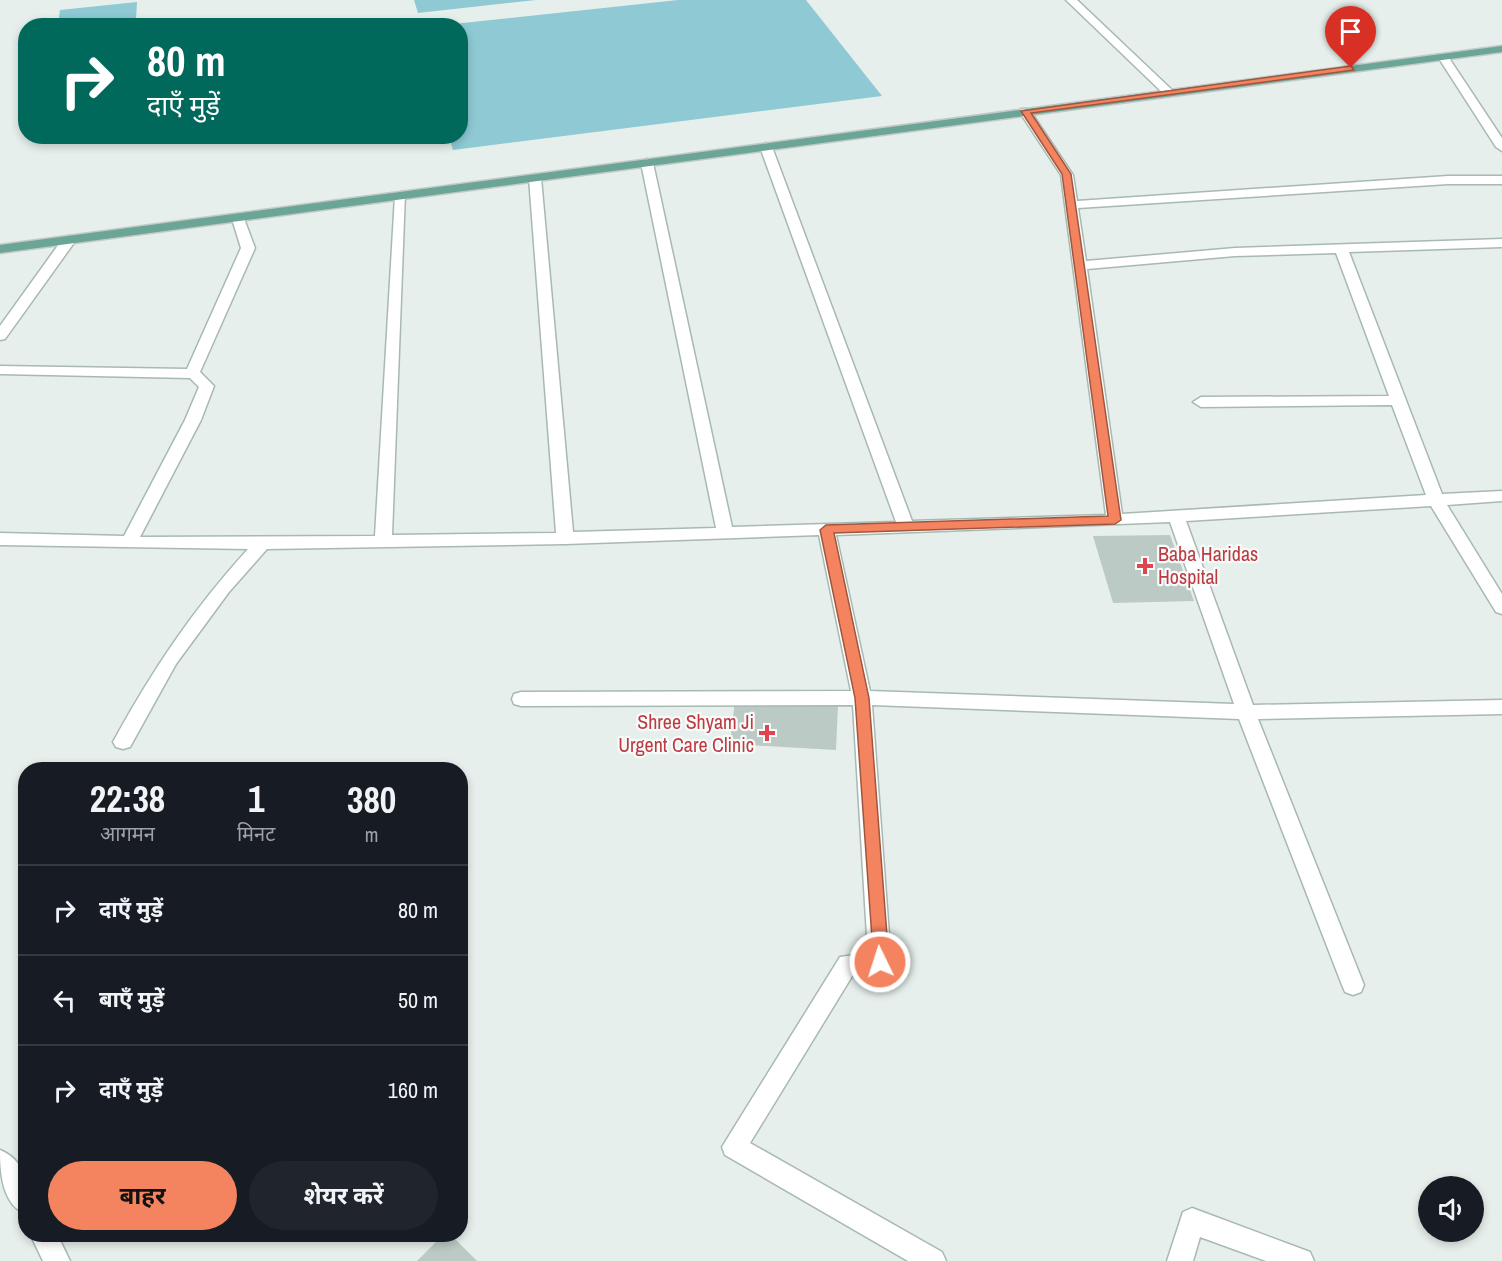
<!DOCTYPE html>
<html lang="hi">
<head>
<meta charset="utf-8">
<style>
  :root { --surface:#171b24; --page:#20242c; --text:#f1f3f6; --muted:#9ea1a6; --line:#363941; --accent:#f4845f }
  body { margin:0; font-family:"Archivo Narrow","Noto Sans Devanagari",sans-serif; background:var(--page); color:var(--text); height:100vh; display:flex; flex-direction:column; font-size:22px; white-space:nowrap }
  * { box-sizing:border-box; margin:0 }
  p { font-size:20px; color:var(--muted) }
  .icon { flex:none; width:33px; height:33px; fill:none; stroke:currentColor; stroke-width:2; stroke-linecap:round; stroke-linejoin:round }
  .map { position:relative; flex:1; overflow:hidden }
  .side { position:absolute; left:18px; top:762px; width:450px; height:480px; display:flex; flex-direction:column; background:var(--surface); border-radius:24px; box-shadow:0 3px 9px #0003 }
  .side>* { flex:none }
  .top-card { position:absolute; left:18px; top:18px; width:450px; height:126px; border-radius:24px; box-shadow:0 3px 9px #0003; background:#00695c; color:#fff; overflow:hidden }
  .tools { position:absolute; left:1418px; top:1176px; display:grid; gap:12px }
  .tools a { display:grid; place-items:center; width:66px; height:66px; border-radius:50%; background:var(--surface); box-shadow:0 3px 9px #0003; font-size:30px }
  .pin { position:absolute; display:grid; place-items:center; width:51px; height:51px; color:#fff; margin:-62px -26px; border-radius:50% 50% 50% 0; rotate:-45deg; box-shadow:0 0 6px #0007 }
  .pin .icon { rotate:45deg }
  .me { position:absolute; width:66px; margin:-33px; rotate:356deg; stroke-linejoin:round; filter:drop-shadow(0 0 4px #0008) }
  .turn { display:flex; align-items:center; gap:21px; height:126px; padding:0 30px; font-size:27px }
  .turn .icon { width:78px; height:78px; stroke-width:2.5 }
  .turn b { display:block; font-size:42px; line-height:51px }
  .eta { display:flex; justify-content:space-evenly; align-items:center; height:102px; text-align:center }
  .eta b { font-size:36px; font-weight:700; line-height:42px }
  .cta { display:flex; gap:12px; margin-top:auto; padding:12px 30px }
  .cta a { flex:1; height:69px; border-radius:36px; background:var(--accent); color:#111; font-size:24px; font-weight:700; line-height:69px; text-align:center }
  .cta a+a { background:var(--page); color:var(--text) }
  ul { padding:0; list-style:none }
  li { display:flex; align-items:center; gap:18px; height:90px; padding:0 30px; border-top:2px solid var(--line) }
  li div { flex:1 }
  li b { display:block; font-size:22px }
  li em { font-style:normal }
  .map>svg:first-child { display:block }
</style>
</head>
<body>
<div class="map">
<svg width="1502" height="1261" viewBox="0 0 1502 1261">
  <rect width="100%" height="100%" fill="#e6efeb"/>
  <path fill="#8ec9d4" d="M 414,0 L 536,0 L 418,13 Z
    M 678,0 L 806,0 L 882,96 L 453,150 L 449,137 L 460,136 L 460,26 L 444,25 Z
    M 137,2 L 136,19 L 58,25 L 60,10 Z"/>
  <path fill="#bbcac4" d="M 1170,535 L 1194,601 L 1113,603 L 1093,536 Z
    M 735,699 L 838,705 L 836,750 L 730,744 Z
    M 444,1234 L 450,1234 L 477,1261 L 417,1261 Z"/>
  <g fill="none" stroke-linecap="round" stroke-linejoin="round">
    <g stroke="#a8b8b2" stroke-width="3">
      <path id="street" d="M 1066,0 L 1077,0 L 1172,90 L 1172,94 L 1164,94 Z
        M 1439,55 L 1447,55 L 1502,138 L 1502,151 L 1496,147 L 1438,57 Z
        M 1021,109 L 1029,109 L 1073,175 L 1077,201 L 1448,176 L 1502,176 L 1502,184 L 1448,184 L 1078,208 L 1086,261 L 1235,248 L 1502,239 L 1502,247 L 1349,252 L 1442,494 L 1502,491 L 1502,501 L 1447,505 L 1502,594 L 1502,614 L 1496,612 L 1431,506 L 1186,521 L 1253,705 L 1502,700 L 1502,714 L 1258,719 L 1364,985 L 1361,992 L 1353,995 L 1345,992 L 1342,985 L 1239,719 L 872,705 L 891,962 L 888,969 L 854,973 L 750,1143 L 942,1252 L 946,1261 L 908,1261 L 725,1155 L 722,1147 L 840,957 L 868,953 L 853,705 L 521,706 L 514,704 L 512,699 L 514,694 L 521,692 L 851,691 L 819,535 L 565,544 L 267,549 L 229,592 L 176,664 L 130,747 L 123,749 L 116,747 L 113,742 C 153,669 192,611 248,549 L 0,545 L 0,533 L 124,536 L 185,420 L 199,387 L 190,378 L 0,374 L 0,366 L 187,369 L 241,248 L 232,219 L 233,216 L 243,216 L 255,248 L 200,372 L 214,386 L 201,420 L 140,537 L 375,536 L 395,196 L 401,192 L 405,193 L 392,535 L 556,533 L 529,178 L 535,174 L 541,178 L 573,532 L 716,528 L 641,163 L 647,159 L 653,163 L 732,527 L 896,522 L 760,147 L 766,143 L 772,147 L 912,521 L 1106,515 L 1061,175 L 1019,111 ZM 1336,253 L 1389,396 L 1201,397 L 1193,402 L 1201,407 L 1392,405 L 1426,495 L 1122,514 L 1087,269 L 1235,256 ZM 1170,522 L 1234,704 L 870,691 L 836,535 Z
        M 69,236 L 76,240 L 5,339 L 0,340 L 0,326 L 64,237 Z
        M 1192,1208 L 1310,1252 L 1314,1261 L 1266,1261 L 1200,1237 L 1193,1261 L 1167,1261 L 1183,1212 Z"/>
    </g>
    <g stroke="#a4bbb3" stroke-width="3">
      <path id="secondary" d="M 0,1150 C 29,1162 26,1188 26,1214 C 2,1205 0,1172 0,1150 Z
        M 30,1234 L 57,1234 L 70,1261 L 43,1261 Z"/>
    </g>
    <g stroke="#c2cac8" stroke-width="3">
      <path id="primary" d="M 1502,46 L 1502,52 L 0,253 L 0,245 Z"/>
    </g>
    <use href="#street" fill="#fff" fill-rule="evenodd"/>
    <use href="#secondary" fill="#fff" fill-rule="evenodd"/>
    <use href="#primary" fill="#6aa596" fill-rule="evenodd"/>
  </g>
  <path fill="#f4845f" stroke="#9f563e" stroke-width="1.5" d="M 1351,66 L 1354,70 L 1031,113 L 1071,174 L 1121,520 L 1115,524 L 834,533 L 869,698 L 889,962 L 886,967 L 880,969 L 874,967 L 855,698 L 820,530 L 826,525 L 1108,516 L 1062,174 L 1021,111 Z"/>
  <g fill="#e0444e" stroke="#f7fbf9" stroke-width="2">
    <path d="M1142 557h6v6h6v6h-6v6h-6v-6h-6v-6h6z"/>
    <path d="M764 724h6v6h6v6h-6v6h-6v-6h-6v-6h6z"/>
  </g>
  <g text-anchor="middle" stroke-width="4.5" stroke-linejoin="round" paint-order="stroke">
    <g font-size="20" fill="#be3a42" stroke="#f7fbf9" text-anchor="start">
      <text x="1158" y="561">Baba Haridas<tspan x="1158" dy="23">Hospital</tspan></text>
      <text x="754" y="729" text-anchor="end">Shree Shyam Ji<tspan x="754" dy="23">Urgent Care Clinic</tspan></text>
    </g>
  </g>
</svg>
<div class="tools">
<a><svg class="icon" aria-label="sound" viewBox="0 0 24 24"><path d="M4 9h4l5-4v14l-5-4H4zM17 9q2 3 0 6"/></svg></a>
</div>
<div class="pin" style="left:1351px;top:68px;background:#d93025"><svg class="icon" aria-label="arrive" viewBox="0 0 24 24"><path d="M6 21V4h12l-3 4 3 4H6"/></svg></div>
<svg class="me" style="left:880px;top:962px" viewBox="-20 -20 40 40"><circle r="17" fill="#f4845f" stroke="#fff" stroke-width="3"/><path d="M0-11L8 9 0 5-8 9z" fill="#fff"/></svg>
<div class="top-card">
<div class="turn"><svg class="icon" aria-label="right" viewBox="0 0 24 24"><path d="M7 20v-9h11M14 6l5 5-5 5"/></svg><div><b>80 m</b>दाएँ मुड़ें</div></div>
</div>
<section class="side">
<div class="eta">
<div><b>22:38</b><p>आगमन</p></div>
<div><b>1</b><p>मिनट</p></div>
<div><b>380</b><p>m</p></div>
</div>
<ul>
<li><svg class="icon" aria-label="right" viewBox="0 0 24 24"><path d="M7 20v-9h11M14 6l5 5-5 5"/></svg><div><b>दाएँ मुड़ें</b></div><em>80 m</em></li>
<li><svg class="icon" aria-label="left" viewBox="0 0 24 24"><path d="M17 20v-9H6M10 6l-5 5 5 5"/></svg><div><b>बाएँ मुड़ें</b></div><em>50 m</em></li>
<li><svg class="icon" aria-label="right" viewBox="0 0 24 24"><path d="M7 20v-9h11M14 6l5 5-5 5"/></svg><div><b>दाएँ मुड़ें</b></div><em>160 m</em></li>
</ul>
<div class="cta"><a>बाहर</a><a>शेयर करें</a></div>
</section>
</div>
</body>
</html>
